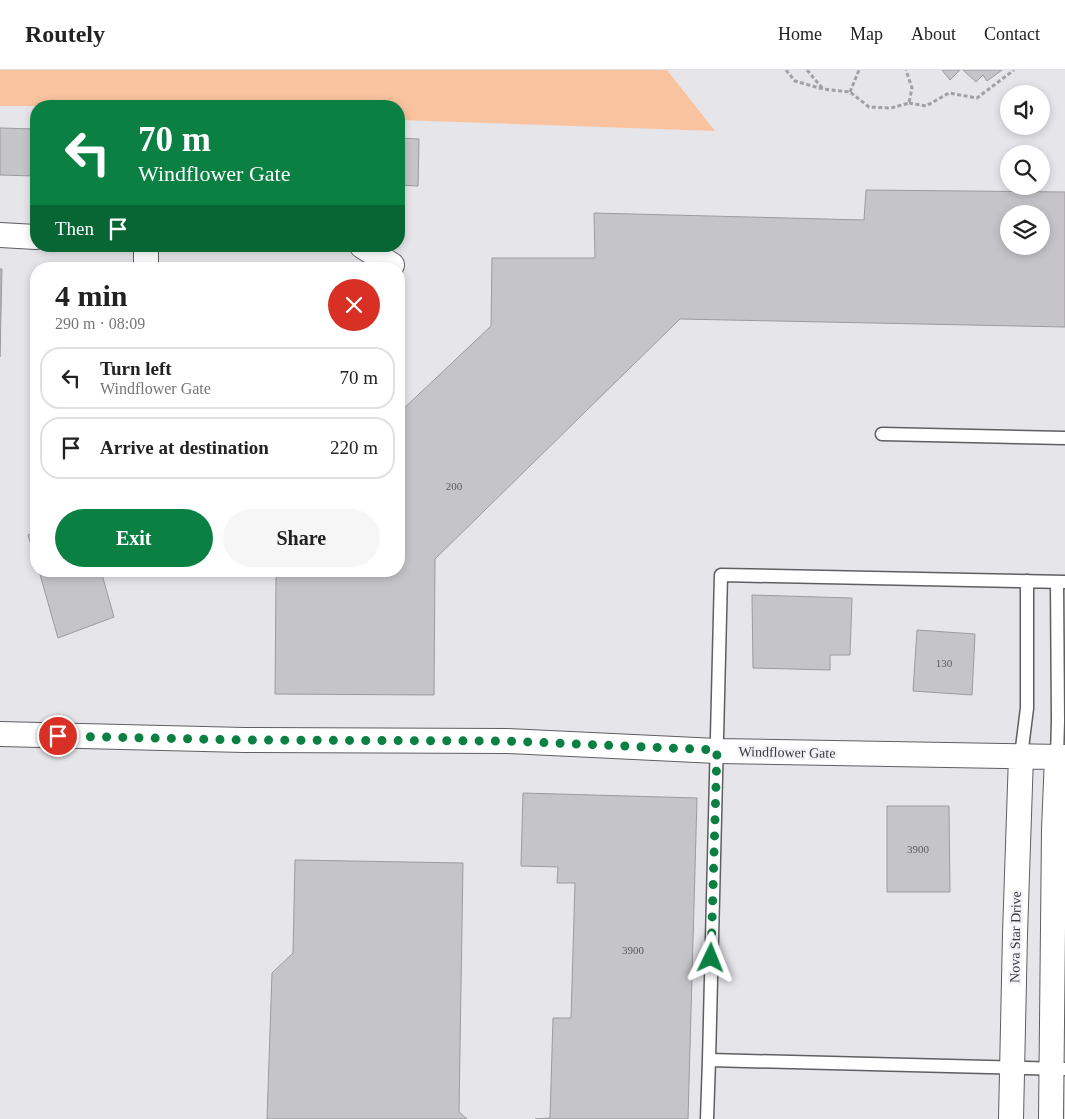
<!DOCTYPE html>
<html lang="en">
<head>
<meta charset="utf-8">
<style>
  :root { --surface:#fff; --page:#f6f6f6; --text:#222; --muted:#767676; --line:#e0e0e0; --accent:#0b8043 }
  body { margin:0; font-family:"Times New Roman",serif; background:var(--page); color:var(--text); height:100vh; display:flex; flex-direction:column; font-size:19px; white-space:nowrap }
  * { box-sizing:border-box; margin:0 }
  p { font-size:16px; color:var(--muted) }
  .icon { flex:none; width:28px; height:28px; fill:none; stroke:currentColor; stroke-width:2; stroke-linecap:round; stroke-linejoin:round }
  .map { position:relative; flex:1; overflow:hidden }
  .side { position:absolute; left:30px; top:192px; width:375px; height:315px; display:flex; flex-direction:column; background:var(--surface); border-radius:20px; box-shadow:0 2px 8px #0003 }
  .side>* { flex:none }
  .banner { position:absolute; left:30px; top:30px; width:375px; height:152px; border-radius:20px; box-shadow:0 2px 8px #0003; background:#0b8043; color:#fff; overflow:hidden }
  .fabs { position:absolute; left:1000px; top:15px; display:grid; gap:10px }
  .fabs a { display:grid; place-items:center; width:50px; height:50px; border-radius:50%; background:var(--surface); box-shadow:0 2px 8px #0003; font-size:25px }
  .pin { position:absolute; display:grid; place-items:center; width:42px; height:42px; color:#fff; margin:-21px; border:2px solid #fff; border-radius:50%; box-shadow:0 1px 5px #0007 }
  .me { position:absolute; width:55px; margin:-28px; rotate:2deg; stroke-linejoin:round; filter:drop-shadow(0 0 4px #0008) }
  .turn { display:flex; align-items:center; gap:18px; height:105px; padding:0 25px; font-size:22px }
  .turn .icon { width:65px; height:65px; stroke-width:2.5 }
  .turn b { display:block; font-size:35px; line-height:42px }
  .then { display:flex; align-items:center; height:48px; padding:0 25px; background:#0003; gap:10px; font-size:19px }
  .round { display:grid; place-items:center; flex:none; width:52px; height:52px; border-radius:26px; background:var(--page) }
  .head { display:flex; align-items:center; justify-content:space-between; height:85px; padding:0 25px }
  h1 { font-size:30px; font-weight:700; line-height:38px }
  .cta { display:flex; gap:10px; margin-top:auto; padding:10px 25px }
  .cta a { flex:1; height:58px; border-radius:30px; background:var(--accent); color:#fff; font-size:20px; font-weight:700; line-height:58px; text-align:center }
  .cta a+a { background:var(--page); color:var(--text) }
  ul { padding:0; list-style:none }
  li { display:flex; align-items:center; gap:15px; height:62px; margin:0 10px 8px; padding:0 15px; border:2px solid var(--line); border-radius:20px }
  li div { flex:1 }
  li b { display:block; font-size:19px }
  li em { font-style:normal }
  header { display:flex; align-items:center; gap:30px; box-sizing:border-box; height:70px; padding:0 25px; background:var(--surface); border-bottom:1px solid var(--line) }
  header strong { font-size:24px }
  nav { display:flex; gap:28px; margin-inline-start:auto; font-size:18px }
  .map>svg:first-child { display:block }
</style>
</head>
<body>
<header>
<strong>Routely</strong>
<nav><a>Home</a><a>Map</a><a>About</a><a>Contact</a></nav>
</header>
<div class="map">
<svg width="1065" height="1049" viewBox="0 0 1065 1049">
  <rect width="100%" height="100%" fill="#e6e5ea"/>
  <path fill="#fac3a0" d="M 0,0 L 667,0 L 715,61 L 399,50 L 399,36 L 0,36 Z"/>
  <path fill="#c5c4c9" stroke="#9c9ba0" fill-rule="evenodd" d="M 942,0 L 960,0 L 950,10 Z
    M 963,0 L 1002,0 L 987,11 L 983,5 L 976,12 Z
    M 0,58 L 36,59 L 36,106 L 0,105 Z
    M 399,68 L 419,69 L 418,116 L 399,115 Z
    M 866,120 L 1065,122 L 1065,257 L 680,249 L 435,489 L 434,625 L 275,624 L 276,508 L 283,501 L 399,501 L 399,343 L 491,256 L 492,188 L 595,188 L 594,143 L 864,150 ZM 1009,144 L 1041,144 L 1041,176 L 1009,176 Z
    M 0,199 L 2,199 L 0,287 Z
    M 36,462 L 36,492 L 28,465 Z
    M 39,501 L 101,501 L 114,547 L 58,568 Z
    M 752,525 L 852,528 L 850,585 L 830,585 L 830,600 L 753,598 Z
    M 917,560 L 975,564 L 972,625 L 913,621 Z
    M 523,723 L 697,728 L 688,1049 L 535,1049 L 550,1048 L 553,948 L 571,948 L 575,813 L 557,813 L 558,797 L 521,796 Z
    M 887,736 L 949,736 L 950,822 L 887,822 Z
    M 295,790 L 463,793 L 459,1042 L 467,1049 L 267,1049 L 272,903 L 293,883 Z"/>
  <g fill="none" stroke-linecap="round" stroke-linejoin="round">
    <g stroke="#5f5f63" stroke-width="15">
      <path id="service" d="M 882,364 L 1065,368
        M 1065,512 L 721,505 L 709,990 L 1065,999
        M 1021,686 L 1027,638 L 1027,511
        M 1057,687 L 1058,651 L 1057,512
        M 707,1049 L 709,990"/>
    </g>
    <g stroke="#5f5f63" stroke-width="26">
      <path id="minor" d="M 0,165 L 36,167
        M 146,176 L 146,199
        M 362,176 L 392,195
        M 0,664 L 244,670 L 507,671 L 717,681 L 1065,687
        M 1011,1049 L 1015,864 L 1021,686
        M 1051,1049 L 1054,760 L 1057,687"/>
    </g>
    <path stroke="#a1a0a4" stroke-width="3" stroke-dasharray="4 2.5" stroke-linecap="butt" d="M 786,0 L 795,11 L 823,19 L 850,22 L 869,37 L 891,38 L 909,33 L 912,18 L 906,0
      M 807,0 L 823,19
      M 850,22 L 859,0
      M 909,33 L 926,36 L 949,23 L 977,28 L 1014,0"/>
    <use href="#service" stroke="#fff" stroke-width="12"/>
    <use href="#minor" stroke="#fff" stroke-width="24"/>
  </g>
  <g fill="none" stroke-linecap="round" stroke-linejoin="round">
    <path stroke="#0b8043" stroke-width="9" stroke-dasharray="0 16.2" d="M 58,666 L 244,670 L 507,671 L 717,680 L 711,888"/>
  </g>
  <g text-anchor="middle" stroke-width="4.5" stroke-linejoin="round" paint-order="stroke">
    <g font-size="11" fill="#5e5c5f">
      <text x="454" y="420">200</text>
      <text x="944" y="597">130</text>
      <text x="918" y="783">3900</text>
      <text x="633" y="884">3900</text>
    </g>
    <g font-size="14" fill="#3b3a3c" stroke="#f3f2f8">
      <text transform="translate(787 682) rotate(1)" y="5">Windflower Gate</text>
      <text transform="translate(1015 867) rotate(-89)" y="5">Nova Star Drive</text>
    </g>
  </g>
</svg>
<div class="fabs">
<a><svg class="icon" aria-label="sound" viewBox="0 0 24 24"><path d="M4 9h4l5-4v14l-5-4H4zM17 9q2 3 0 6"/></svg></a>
<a><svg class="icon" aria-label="search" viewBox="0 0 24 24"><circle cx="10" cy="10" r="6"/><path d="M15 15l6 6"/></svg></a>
<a><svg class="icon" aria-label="layers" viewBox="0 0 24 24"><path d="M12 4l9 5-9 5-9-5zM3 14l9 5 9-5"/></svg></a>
</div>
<div class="pin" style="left:58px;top:666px;background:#d93025"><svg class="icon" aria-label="arrive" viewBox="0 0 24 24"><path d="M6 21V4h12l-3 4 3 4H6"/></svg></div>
<svg class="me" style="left:711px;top:888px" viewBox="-20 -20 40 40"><path d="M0-17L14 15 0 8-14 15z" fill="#0b8043" stroke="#fff" stroke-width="4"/></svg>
<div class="banner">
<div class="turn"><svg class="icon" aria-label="left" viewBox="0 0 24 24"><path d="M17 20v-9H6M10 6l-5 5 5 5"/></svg><div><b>70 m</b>Windflower Gate</div></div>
<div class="then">Then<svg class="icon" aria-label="arrive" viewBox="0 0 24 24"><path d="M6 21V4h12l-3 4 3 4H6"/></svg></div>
</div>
<section class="side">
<div class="head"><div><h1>4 min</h1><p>290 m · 08:09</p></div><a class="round" style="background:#d93025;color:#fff"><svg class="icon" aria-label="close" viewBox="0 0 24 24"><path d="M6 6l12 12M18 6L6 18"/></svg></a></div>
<ul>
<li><svg class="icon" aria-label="left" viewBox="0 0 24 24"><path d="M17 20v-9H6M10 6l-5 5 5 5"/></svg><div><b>Turn left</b><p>Windflower Gate</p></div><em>70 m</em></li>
<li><svg class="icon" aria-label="arrive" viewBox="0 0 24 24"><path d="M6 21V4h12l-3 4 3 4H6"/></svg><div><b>Arrive at destination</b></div><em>220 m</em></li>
</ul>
<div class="cta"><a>Exit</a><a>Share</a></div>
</section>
</div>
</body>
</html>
